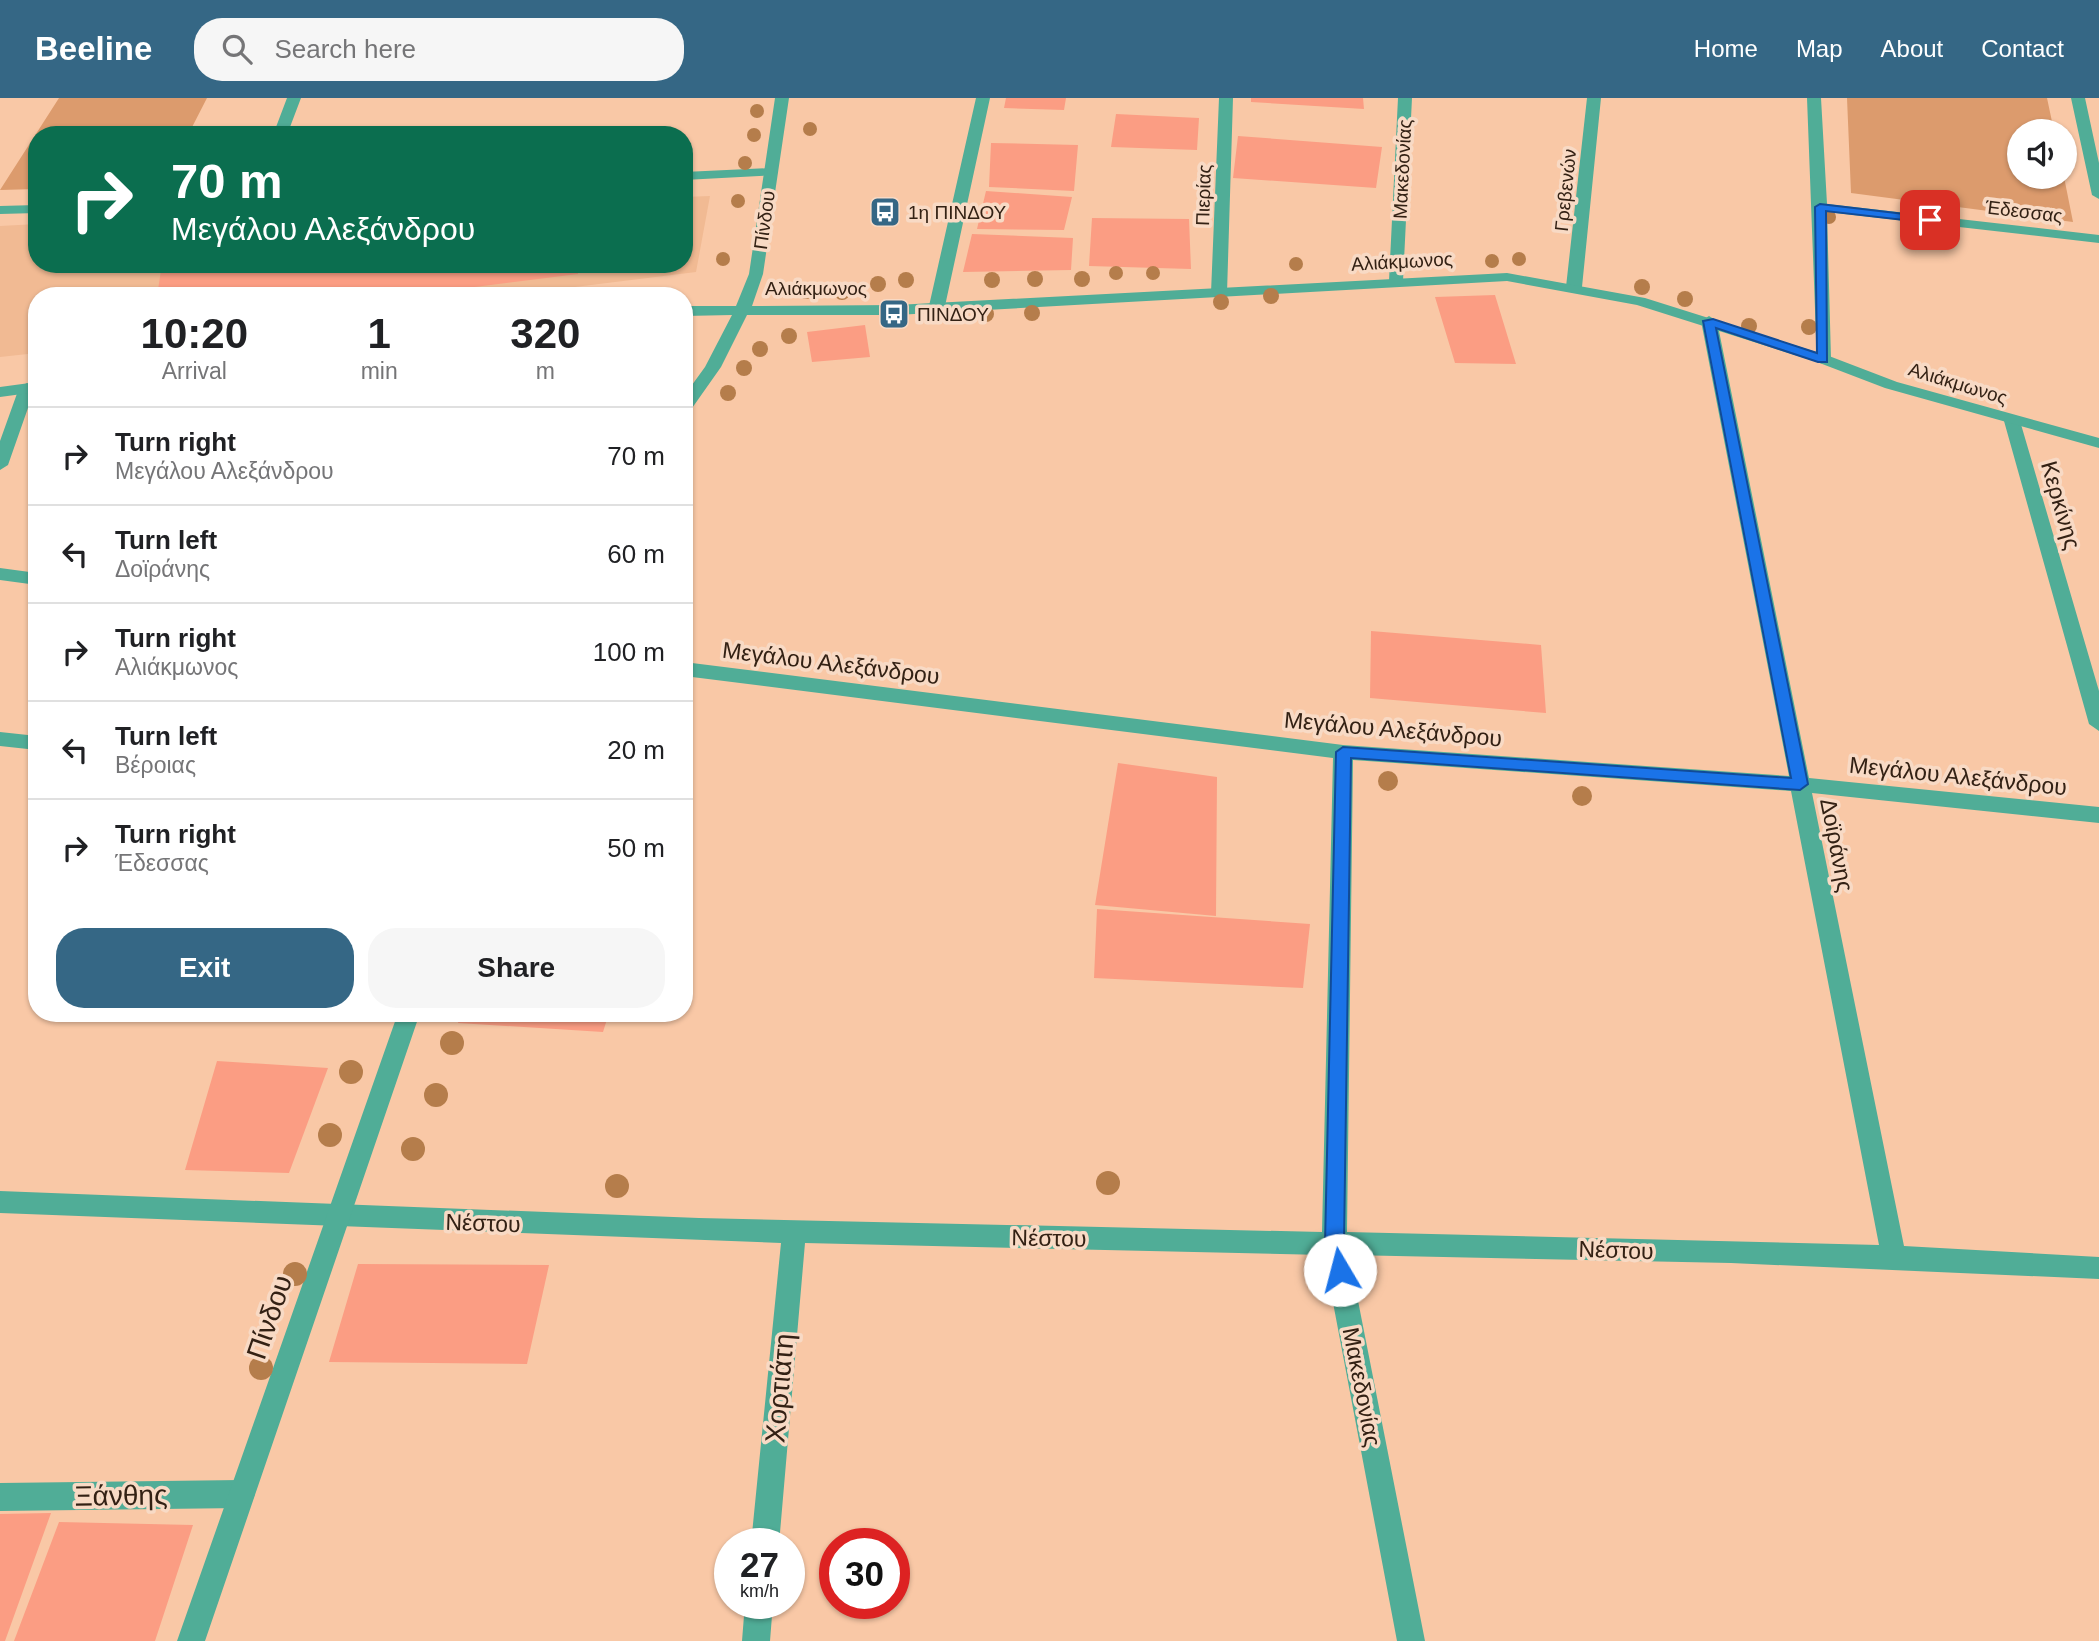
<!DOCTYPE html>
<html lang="en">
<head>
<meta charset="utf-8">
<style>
  :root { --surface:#fff; --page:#f6f6f6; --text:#202124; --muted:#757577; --line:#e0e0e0; --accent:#356785 }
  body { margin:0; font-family:Arial,sans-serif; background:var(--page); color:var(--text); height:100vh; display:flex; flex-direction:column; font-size:26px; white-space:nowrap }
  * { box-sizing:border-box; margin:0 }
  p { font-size:23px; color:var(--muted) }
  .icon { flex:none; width:38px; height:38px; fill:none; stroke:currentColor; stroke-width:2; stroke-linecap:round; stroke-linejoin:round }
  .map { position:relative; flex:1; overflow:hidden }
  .panel { position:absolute; left:28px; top:189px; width:665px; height:735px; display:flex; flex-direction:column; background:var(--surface); border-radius:28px; box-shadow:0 2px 5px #0004 }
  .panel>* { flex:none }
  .guide { position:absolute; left:28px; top:28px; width:665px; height:147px; border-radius:28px; box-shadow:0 2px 5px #0004; background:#0b6e4f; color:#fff; overflow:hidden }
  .buttons { position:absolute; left:2007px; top:21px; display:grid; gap:14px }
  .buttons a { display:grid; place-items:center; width:70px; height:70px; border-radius:50%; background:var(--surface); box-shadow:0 2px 5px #0004; font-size:35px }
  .speed { position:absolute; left:714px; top:1430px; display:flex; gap:14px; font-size:35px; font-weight:700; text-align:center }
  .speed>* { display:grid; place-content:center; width:91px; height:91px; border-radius:50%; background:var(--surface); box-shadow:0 2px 5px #0004; line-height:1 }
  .speed small { font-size:18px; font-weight:400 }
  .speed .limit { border:10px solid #d22; background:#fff; color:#111 }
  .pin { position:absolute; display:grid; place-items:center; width:60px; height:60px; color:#fff; margin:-30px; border-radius:14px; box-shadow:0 4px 10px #0006 }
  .me { position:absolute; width:77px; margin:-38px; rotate:352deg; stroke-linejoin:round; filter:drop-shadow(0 0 5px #0008) }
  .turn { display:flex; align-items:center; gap:24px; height:147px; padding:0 28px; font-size:32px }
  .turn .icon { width:91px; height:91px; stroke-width:2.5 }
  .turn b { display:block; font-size:49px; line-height:60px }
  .eta { display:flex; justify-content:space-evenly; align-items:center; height:119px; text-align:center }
  .eta b { font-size:42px; font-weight:600; line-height:49px }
  .primary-button { display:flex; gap:14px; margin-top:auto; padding:14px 28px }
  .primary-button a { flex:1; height:80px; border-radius:28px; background:var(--accent); color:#fff; font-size:28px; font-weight:600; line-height:80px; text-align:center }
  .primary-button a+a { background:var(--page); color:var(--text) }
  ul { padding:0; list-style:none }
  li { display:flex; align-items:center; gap:21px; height:98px; padding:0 28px; border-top:2px solid var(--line) }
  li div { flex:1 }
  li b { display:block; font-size:26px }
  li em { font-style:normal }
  header { display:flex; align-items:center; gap:42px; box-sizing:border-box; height:98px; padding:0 35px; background:var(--accent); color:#fff }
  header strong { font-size:33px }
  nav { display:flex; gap:38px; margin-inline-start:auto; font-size:24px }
  .search { width:490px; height:63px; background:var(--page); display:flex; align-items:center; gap:18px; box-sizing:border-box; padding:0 24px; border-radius:28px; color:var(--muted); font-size:26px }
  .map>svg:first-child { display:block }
</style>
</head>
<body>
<header>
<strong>Beeline</strong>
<div class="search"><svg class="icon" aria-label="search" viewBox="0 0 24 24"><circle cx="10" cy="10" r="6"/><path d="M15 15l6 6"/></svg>Search here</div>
<nav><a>Home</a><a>Map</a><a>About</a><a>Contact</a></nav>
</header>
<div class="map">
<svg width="2099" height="1543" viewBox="0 0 2099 1543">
  <rect width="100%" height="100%" fill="#f9c8a6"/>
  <path fill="#f1ba93" d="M 710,98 L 696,174 L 502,198 L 37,198 L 37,255 L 0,259 L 0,128 L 37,126 L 37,166 L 684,166 L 684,99 Z"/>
  <path fill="#dc9b6d" d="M 59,0 L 207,0 L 188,37 L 37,37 L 37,91 L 0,92 Z
    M 1847,0 L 2047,0 L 2054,33 L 2020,33 L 2020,79 L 2064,79 L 2073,124 L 1851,95 Z"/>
  <path fill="#fb9d83" d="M 1006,0 L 1066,0 L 1064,12 L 1004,10 Z
    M 1251,0 L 1363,0 L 1364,11 L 1251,4 Z
    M 1116,16 L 1199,20 L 1197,52 L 1111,49 Z
    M 1238,38 L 1382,49 L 1376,90 L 1233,80 Z
    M 991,45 L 1078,47 L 1074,93 L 989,89 Z
    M 986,93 L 1072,99 L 1064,132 L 977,131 Z
    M 1092,120 L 1189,121 L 1191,171 L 1089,168 Z
    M 972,136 L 1073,140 L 1071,172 L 963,174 Z
    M 162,166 L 577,166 L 578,176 L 404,198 L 401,193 L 363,198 L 157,198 Z
    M 1495,197 L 1516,266 L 1455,265 L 1435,199 Z
    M 865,227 L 870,259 L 812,264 L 807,234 Z
    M 1371,533 L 1541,547 L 1546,615 L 1370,600 Z
    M 1118,665 L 1217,679 L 1216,818 L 1095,807 Z
    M 1097,811 L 1310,826 L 1303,890 L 1094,880 Z
    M 461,915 L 609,915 L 603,934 L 458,925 Z
    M 217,963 L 328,970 L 289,1075 L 185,1072 Z
    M 358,1166 L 549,1167 L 527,1266 L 329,1264 Z
    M 51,1415 L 5,1543 L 0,1543 L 0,1416 Z
    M 59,1424 L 193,1427 L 155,1543 L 14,1543 Z"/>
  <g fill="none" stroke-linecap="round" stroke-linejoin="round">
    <path fill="#50ad97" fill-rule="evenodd" d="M 287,0 L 301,0 L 287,37 L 273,37 Z
      M 976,0 L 990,0 L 945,208 L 937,213 L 929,208 Z
      M 1219,0 L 1233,0 L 1227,195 L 1219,200 L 1211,195 Z
      M 1398,0 L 1412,0 L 1403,183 L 1396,187 L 1389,183 Z
      M 1587,0 L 1601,0 L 1582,189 L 1574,194 L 1566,189 Z
      M 1807,0 L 1821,0 L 1827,106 L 2099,137 L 2099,145 L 1827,114 L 1831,261 L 1823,266 L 1817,264 Z
      M 2071,0 L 2085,0 L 2099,65 L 2099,101 L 2092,97 Z
      M 771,70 L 778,74 L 776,77 L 684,82 L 684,74 Z
      M 37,107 L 37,115 L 0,116 L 0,108 Z
      M 1709,218 L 1717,223 L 1809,680 L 2099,709 L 2099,725 L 1812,695 L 1904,1148 L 2099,1159 L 2099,1181 L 1731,1165 L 1349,1157 L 1425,1543 L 1397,1543 L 1324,1157 L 805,1145 L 779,1446 L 751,1446 L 781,1145 L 0,1115 L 0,1093 L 699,1120 L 1322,1134 L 1333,660 L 684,578 L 684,564 L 1343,647 L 1789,678 L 1701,223 ZM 1353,662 L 1791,693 L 1879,1147 L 1347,1134 Z
      M 27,285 L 35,290 L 8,367 L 0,372 L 0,343 L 19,290 Z
      M 2012,318 L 2020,323 L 2099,593 L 2099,633 L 2089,626 L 2004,323 Z
      M 0,470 L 37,475 L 37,487 L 0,482 Z
      M 0,634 L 37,638 L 37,652 L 0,648 Z
      M 241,1382 L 251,1386 L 255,1396 L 251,1406 L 241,1410 L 0,1413 L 0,1385 Z
      M 745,1505 L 773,1505 L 770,1543 L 742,1543 Z"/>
    <path fill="#50ad97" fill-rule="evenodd" d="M 775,0 L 789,0 L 763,176 L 752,208 L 896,207 L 1507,175 L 1645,200 L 1829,258 L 1897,284 L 2099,340 L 2099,350 L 1885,290 L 1817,264 L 1637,207 L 1507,183 L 896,217 L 747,217 L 721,269 L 690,313 L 684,315 L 684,298 L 705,269 L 732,217 L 684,218 L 684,208 L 736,208 L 749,176 Z
      M 37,284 L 37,294 L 0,299 L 0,289 Z
      M 398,915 L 420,915 L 205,1543 L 177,1543 Z"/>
  </g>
  <g fill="#b57d4b">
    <circle cx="757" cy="13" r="7"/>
    <circle cx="810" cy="31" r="7"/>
    <circle cx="754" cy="37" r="7"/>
    <circle cx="745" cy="65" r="7"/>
    <circle cx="738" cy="103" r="7"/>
    <circle cx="1829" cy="119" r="7"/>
    <circle cx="723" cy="161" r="7"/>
    <circle cx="1519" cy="161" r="7"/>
    <circle cx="1492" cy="163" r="7"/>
    <circle cx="1296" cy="166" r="7"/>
    <circle cx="1116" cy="175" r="7"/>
    <circle cx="1153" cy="175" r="7"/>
    <circle cx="1035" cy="181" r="8"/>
    <circle cx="1082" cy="181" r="8"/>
    <circle cx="906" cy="182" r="8"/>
    <circle cx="992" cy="182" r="8"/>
    <circle cx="878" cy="186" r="8"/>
    <circle cx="1642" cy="189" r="8"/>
    <circle cx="806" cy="193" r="8"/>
    <circle cx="842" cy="194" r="8"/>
    <circle cx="1271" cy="198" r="8"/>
    <circle cx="1685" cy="201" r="8"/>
    <circle cx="1221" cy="204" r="8"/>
    <circle cx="1032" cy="215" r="8"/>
    <circle cx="986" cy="216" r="8"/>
    <circle cx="1749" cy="228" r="8"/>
    <circle cx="1809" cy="229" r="8"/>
    <circle cx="789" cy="238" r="8"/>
    <circle cx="760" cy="251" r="8"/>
    <circle cx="744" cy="270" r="8"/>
    <circle cx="728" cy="295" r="8"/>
    <circle cx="1388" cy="683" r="10"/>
    <circle cx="1582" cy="698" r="10"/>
    <circle cx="452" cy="945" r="12"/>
    <circle cx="351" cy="974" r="12"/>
    <circle cx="436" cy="997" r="12"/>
    <circle cx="330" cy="1037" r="12"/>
    <circle cx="413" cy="1051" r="12"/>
    <circle cx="1108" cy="1085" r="12"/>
    <circle cx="617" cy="1088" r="12"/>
    <circle cx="295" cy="1176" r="12"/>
    <circle cx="261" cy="1270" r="12"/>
  </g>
  <path fill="#1a73e8" stroke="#114b97" stroke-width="2" d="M 1820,106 L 1930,119 L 1935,122 L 1930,125 L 1826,113 L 1827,264 L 1818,264 L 1716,230 L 1808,686 L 1800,692 L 1351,660 L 1344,1146 L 1349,1172 L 1346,1179 L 1340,1181 L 1333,1179 L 1325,1146 L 1336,654 L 1343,649 L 1791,680 L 1703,223 L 1713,221 L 1817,255 L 1815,109 Z"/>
  <defs>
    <g id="bus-square" transform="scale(1.575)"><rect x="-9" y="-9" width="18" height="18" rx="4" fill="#356785" stroke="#f8dac5"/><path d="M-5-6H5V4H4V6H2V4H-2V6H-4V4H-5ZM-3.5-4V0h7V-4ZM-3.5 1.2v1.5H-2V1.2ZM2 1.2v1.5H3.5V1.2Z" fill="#fff"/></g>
  </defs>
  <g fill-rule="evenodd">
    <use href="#bus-square" x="885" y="114"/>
    <use href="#bus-square" x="894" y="216"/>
  </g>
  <g text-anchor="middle" stroke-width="7" stroke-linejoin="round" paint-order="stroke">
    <g font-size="19" fill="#332114" stroke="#f8dac5">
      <text transform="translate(1402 71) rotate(-87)" y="7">Μακεδονίας</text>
      <text transform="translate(1565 92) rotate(-84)" y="7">Γρεβενών</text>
      <text transform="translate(1203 97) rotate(-88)" y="7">Πιερίας</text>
      <text transform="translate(2024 113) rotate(7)" y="7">Έδεσσας</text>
      <text transform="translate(764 122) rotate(-82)" y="7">Πίνδου</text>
      <text transform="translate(1402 163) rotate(-3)" y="7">Αλιάκμωνος</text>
      <text x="816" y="197">Αλιάκμωνος</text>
      <text transform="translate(1958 285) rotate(17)" y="7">Αλιάκμωνος</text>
    </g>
    <g font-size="19" fill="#332114" stroke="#f8dac5" text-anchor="start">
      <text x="908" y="121">1η ΠΙΝΔΟΥ</text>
      <text x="917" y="223">ΠΙΝΔΟΥ</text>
    </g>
    <g font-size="23" fill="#332114" stroke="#f8dac5">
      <text transform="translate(2061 407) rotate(74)" y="8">Κερκίνης</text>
      <text transform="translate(831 565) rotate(7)" y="8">Μεγάλου Αλεξάνδρου</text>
      <text transform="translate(1393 631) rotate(5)" y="8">Μεγάλου Αλεξάνδρου</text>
      <text transform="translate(1958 678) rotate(6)" y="8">Μεγάλου Αλεξάνδρου</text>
      <text transform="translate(1837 747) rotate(79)" y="8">Δοϊράνης</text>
      <text transform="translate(483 1125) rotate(2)" y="8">Νέστου</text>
      <text transform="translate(1049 1140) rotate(1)" y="8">Νέστου</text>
      <text transform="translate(1616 1152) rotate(2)" y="8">Νέστου</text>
      <text transform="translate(1362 1289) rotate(79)" y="8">Μακεδονίας</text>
    </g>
    <g font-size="28" fill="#332114" stroke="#f8dac5">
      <text transform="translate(269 1219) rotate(-71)" y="10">Πίνδου</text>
      <text transform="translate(779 1290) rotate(-85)" y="10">Χορτιάτη</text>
      <text transform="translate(121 1397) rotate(-1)" y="10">Ξάνθης</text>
    </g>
  </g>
</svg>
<div class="buttons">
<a><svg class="icon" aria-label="sound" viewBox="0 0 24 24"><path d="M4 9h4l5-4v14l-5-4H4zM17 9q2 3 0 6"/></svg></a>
</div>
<div class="speed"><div>27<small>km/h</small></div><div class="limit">30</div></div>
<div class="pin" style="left:1930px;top:122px;background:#d93025"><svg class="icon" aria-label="arrive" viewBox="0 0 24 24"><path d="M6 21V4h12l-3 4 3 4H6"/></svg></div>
<svg class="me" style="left:1340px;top:1172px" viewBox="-20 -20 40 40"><circle r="19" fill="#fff"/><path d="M0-13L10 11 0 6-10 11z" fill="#1a73e8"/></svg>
<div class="guide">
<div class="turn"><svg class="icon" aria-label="right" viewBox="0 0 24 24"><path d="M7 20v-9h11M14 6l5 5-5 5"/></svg><div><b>70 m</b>Μεγάλου Αλεξάνδρου</div></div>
</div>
<section class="panel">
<div class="eta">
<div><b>10:20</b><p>Arrival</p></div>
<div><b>1</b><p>min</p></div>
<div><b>320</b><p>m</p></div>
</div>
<ul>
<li><svg class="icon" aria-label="right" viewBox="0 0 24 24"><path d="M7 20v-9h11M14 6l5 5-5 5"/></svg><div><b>Turn right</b><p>Μεγάλου Αλεξάνδρου</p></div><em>70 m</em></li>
<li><svg class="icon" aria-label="left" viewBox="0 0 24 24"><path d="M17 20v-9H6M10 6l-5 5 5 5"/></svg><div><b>Turn left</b><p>Δοϊράνης</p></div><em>60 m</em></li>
<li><svg class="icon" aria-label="right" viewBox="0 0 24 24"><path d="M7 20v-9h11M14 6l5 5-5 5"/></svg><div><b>Turn right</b><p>Αλιάκμωνος</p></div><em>100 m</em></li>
<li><svg class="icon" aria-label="left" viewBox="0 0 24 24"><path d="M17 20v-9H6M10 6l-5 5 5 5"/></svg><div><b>Turn left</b><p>Βέροιας</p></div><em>20 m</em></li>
<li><svg class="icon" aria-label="right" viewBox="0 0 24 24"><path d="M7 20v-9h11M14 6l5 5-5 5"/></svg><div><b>Turn right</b><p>Έδεσσας</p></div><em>50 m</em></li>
</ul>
<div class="primary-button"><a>Exit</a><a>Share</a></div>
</section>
</div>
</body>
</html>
